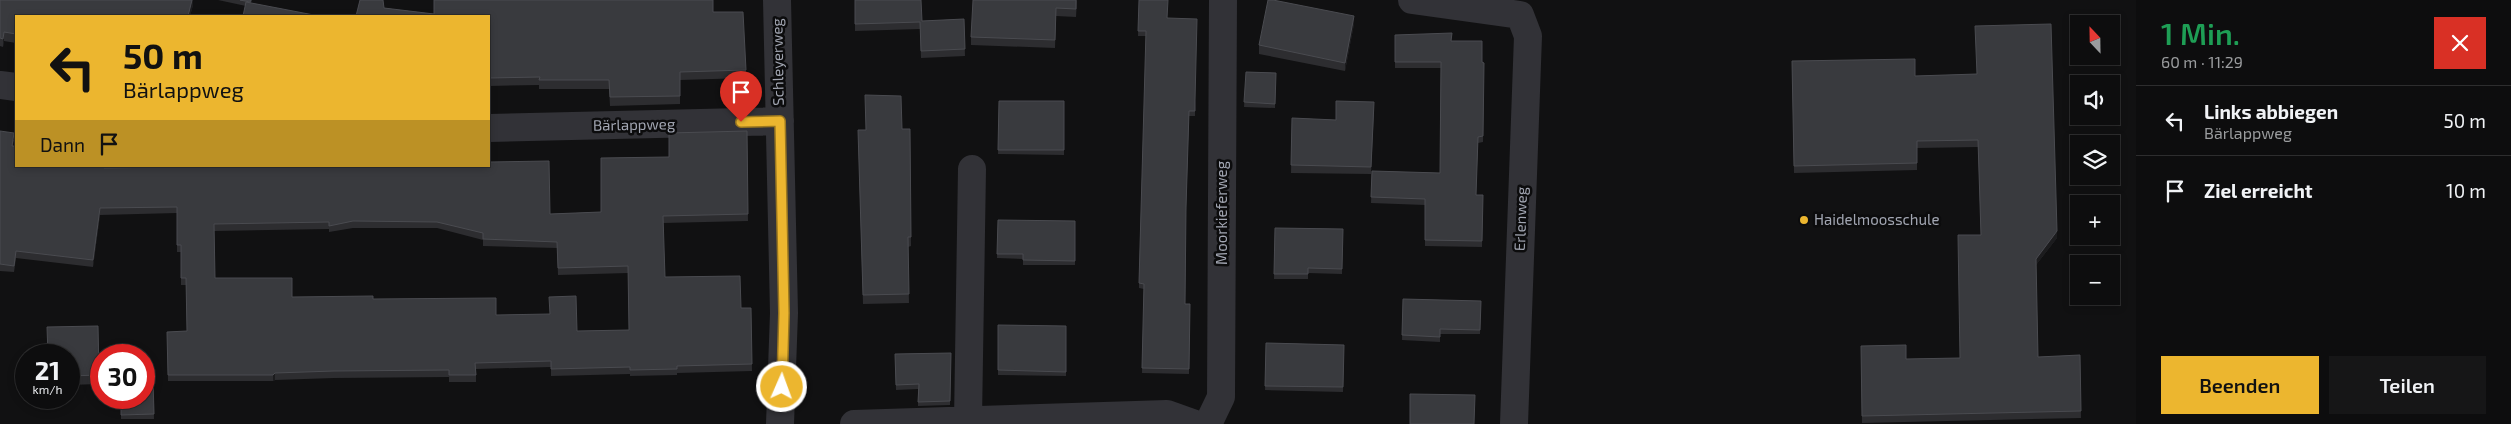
<!DOCTYPE html>
<html lang="de">
<head>
<meta charset="utf-8">
<style>
  :root { --surface:#0d0d0e; --page:#161617; --text:#f1f3f6; --muted:#9a9c9e; --line:#2d2d2e; --accent:#ecb62f }
  body { margin:0; font-family:"Exo 2",sans-serif; background:var(--page); color:var(--text); height:100vh; display:flex; flex-direction:column; font-size:19px; white-space:nowrap }
  * { box-sizing:border-box; margin:0 }
  p { font-size:16px; color:var(--muted) }
  .icon { flex:none; width:28px; height:28px; fill:none; stroke:currentColor; stroke-width:2; stroke-linecap:round; stroke-linejoin:round }
  .map { position:relative; flex:1; overflow:hidden }
  .sheet { display:flex; flex-direction:column; background:var(--surface); width:375px }
  .sheet>* { flex:none }
  .hud { position:absolute; left:15px; top:15px; width:475px; height:152px; border-radius:0px; box-shadow:0 2px 8px #0003,0 0 0 1px var(--line); background:#ecb62f; color:#111; overflow:hidden }
  .needle { width:32px; rotate:338deg }
  .controls { position:absolute; left:2070px; top:15px; display:grid; gap:10px }
  .controls a { display:grid; place-items:center; width:50px; height:50px; border-radius:0px; background:var(--surface); box-shadow:0 2px 8px #0003,0 0 0 1px var(--line); font-size:25px }
  .speed { position:absolute; left:15px; top:344px; display:flex; gap:10px; font-size:25px; font-weight:700; text-align:center }
  .speed>* { display:grid; place-content:center; width:65px; height:65px; border-radius:50%; background:var(--surface); box-shadow:0 2px 8px #0003,0 0 0 1px var(--line); line-height:1 }
  .speed small { font-size:12px; font-weight:400 }
  .speed .limit { border:8px solid #d22; background:#fff; color:#111 }
  .pin { position:absolute; display:grid; place-items:center; width:42px; height:42px; color:#fff; margin:-51px -21px; border-radius:50% 50% 50% 0; rotate:-45deg; box-shadow:0 0 5px #0007 }
  .pin .icon { rotate:45deg }
  .me { position:absolute; width:55px; margin:-28px; rotate:2deg; stroke-linejoin:round; filter:drop-shadow(0 0 4px #0008) }
  .turn { display:flex; align-items:center; gap:18px; height:105px; padding:0 25px; font-size:22px }
  .turn .icon { width:65px; height:65px; stroke-width:2.5 }
  .turn b { display:block; font-size:35px; line-height:42px }
  .then { display:flex; align-items:center; height:48px; padding:0 25px; background:#0003; gap:10px; font-size:19px }
  .round { display:grid; place-items:center; flex:none; width:52px; height:52px; border-radius:0px; background:var(--page) }
  .head { display:flex; align-items:center; justify-content:space-between; height:85px; padding:0 25px }
  h1 { font-size:30px; font-weight:600; line-height:38px; color:#1e9e55 }
  .action { display:flex; gap:10px; margin-top:auto; padding:10px 25px }
  .action a { flex:1; height:58px; border-radius:0px; background:var(--accent); color:#111; font-size:20px; font-weight:600; line-height:58px; text-align:center }
  .action a+a { background:var(--page); color:var(--text) }
  ul { padding:0; list-style:none }
  li { display:flex; align-items:center; gap:15px; height:70px; padding:0 25px; border-top:1px solid var(--line) }
  li div { flex:1 }
  li b { display:block; font-size:19px }
  li em { font-style:normal }
  main { display:flex; flex:1; min-height:0 }
  .map>svg:first-child { display:block }
</style>
</head>
<body>
<main>
<div class="map">
<svg width="2136" height="424" viewBox="0 0 2136 424">
  <rect width="100%" height="100%" fill="#111112"/>
  <g fill="none" stroke-linecap="round" stroke-linejoin="round">
    <path stroke="#323237" stroke-width="28" d="M 777,0 L 784,313 L 780,424
      M 1412,0 L 1520,15 L 1528,36 L 1514,424
      M 0,85 L 16,87
      M 489,128 L 780,121
      M 968,420 L 972,169
      M 854,424 L 1167,414 L 1195,424
      M 1208,424 L 1221,397 L 1223,0"/>
  </g>
  <path fill="#2d2d30" fill-rule="evenodd" d="M 0,0 L 193,0 L 193,5 L 190,16 L 16,16 L 16,43 L 4,41 L 3,47 L 0,46 Z
    M 218,0 L 252,0 L 251,3 L 246,6 Z
    M 855,0 L 922,21 L 964,19 L 965,56 L 921,58 L 920,29 L 855,31 Z
    M 1077,0 L 1076,17 L 1056,16 L 1055,48 L 971,45 L 971,37 Z
    M 1139,0 L 1168,18 L 1195,105 L 1195,116 L 1189,116 L 1186,212 L 1185,304 L 1190,304 L 1189,374 L 1142,373 L 1144,289 L 1139,288 L 1139,283 L 1146,36 L 1138,36 Z
    M 384,8 L 434,14 L 713,12 L 746,70 L 746,78 L 680,80 L 680,104 L 610,106 L 609,89 L 539,89 L 539,85 L 489,86 L 489,16 L 356,16 Z
    M 1354,24 L 1345,71 L 1259,54 L 1259,45 Z
    M 1395,35 L 1452,41 L 1482,62 L 1484,63 L 1483,142 L 1478,143 L 1476,195 L 1483,195 L 1482,247 L 1425,246 L 1425,205 L 1371,203 L 1372,171 L 1440,173 L 1441,68 L 1395,68 Z
    M 1792,61 L 1915,76 L 1976,74 L 2057,238 L 2036,265 L 2038,357 L 2080,355 L 2081,418 L 1862,423 L 1861,346 L 1906,359 L 1960,358 L 1981,235 L 1978,147 L 1917,148 L 1917,170 L 1794,173 Z
    M 1246,72 L 1276,73 L 1275,108 L 1244,107 Z
    M 999,101 L 1064,101 L 1064,155 L 998,154 Z
    M 1374,110 L 1371,174 L 1291,173 L 1292,118 L 1336,120 Z
    M 910,129 L 911,246 L 908,247 L 909,303 L 863,304 L 858,130 Z
    M 0,131 L 14,140 L 13,146 L 16,166 L 105,166 L 105,168 L 550,214 L 601,212 L 669,157 L 747,131 L 748,221 L 663,223 L 665,277 L 741,308 L 751,308 L 752,371 L 677,373 L 677,375 L 630,376 L 630,374 L 551,376 L 551,367 L 476,369 L 476,382 L 449,382 L 449,377 L 334,378 L 275,380 L 273,381 L 168,381 L 167,332 L 187,331 L 186,285 L 181,285 L 181,252 L 177,252 L 177,213 L 100,215 L 93,267 L 16,258 L 14,272 L 0,271 ZM 353,228 L 437,228 L 483,240 L 483,246 L 557,248 L 558,275 L 628,273 L 629,330 L 577,331 L 496,315 L 373,299 L 292,297 L 215,278 L 214,231 L 329,229 L 329,232 Z
    M 998,220 L 1075,221 L 1075,265 L 1023,265 L 1023,259 L 997,258 Z
    M 1275,228 L 1343,229 L 1342,274 L 1308,273 L 1308,279 L 1274,279 Z
    M 1403,299 L 1481,301 L 1480,334 L 1440,334 L 1440,342 L 1402,340 Z
    M 998,325 L 1066,326 L 1066,376 L 998,375 Z
    M 98,326 L 99,384 L 69,385 L 69,355 Z
    M 1266,343 L 1344,345 L 1343,392 L 1265,390 Z
    M 951,353 L 950,405 L 918,406 L 918,389 L 896,390 L 895,354 Z
    M 153,379 L 154,419 L 121,419 L 121,398 Z"/>
  <path fill="#1c1c1e" d="M 192,0 L 193,0 L 193,5 L 190,16 L 188,16 Z
    M 1354,16 L 1354,24 L 1345,71 L 1345,63 Z
    M 4,32 L 4,41 L 3,47 L 3,39 Z
    M 100,208 L 100,215 L 93,267 L 93,260 Z
    M 2057,231 L 2057,238 L 2036,265 L 2036,259 Z
    M 275,373 L 275,380 L 273,381 L 273,375 Z"/>
  <path fill="#393a3e" stroke="#4a4b50" fill-rule="evenodd" d="M 0,0 L 192,0 L 188,16 L 16,16 L 16,34 L 4,32 L 3,39 L 0,38 Z
    M 240,0 L 251,0 L 250,2 Z
    M 360,0 L 383,0 L 384,8 L 434,14 L 434,0 L 713,0 L 713,12 L 743,12 L 746,70 L 680,72 L 680,96 L 610,97 L 609,80 L 539,80 L 540,77 L 489,78 L 489,16 L 356,16 Z
    M 855,0 L 921,0 L 922,21 L 964,19 L 965,49 L 921,51 L 920,22 L 855,24 Z
    M 973,0 L 1076,0 L 1076,9 L 1056,8 L 1055,40 L 971,37 Z
    M 1139,0 L 1168,0 L 1167,18 L 1197,19 L 1195,100 L 1195,111 L 1189,111 L 1186,207 L 1185,304 L 1190,304 L 1189,369 L 1142,368 L 1144,284 L 1139,283 L 1146,31 L 1138,31 Z
    M 1268,0 L 1273,0 L 1354,16 L 1345,63 L 1259,45 Z
    M 246,2 L 319,16 L 243,16 Z
    M 2051,24 L 2057,231 L 2036,259 L 2038,357 L 2080,355 L 2081,411 L 1862,416 L 1861,346 L 1906,345 L 1906,359 L 1960,358 L 1958,235 L 1981,235 L 1978,140 L 1917,141 L 1917,163 L 1794,166 L 1792,61 L 1915,59 L 1915,76 L 1977,74 L 1975,26 Z
    M 1452,33 L 1451,41 L 1482,41 L 1482,62 L 1484,63 L 1483,136 L 1478,137 L 1476,195 L 1483,195 L 1482,241 L 1425,240 L 1425,199 L 1371,197 L 1372,171 L 1440,173 L 1441,62 L 1395,62 L 1395,35 Z
    M 1246,72 L 1276,73 L 1275,104 L 1244,102 Z
    M 865,95 L 901,96 L 902,129 L 910,129 L 911,237 L 908,237 L 909,294 L 863,295 L 858,130 L 866,130 Z
    M 999,101 L 1064,101 L 1064,150 L 998,150 Z
    M 1336,101 L 1374,102 L 1371,167 L 1291,165 L 1292,118 L 1336,120 Z
    M 0,131 L 14,133 L 12,146 L 16,146 L 16,166 L 105,166 L 104,168 L 229,166 L 489,166 L 489,162 L 549,161 L 550,214 L 601,212 L 601,158 L 669,157 L 669,133 L 747,131 L 748,214 L 663,216 L 665,277 L 740,276 L 741,308 L 751,308 L 752,364 L 677,366 L 677,369 L 630,370 L 630,367 L 551,369 L 551,361 L 475,363 L 476,375 L 449,375 L 449,370 L 334,371 L 275,373 L 273,375 L 168,375 L 167,332 L 187,331 L 186,278 L 181,278 L 181,245 L 177,245 L 177,207 L 100,208 L 93,260 L 16,251 L 14,266 L 0,264 ZM 353,221 L 437,222 L 483,233 L 483,239 L 557,242 L 558,268 L 628,266 L 629,330 L 577,331 L 576,296 L 549,297 L 550,314 L 496,315 L 496,298 L 373,299 L 373,296 L 292,297 L 292,278 L 215,278 L 214,224 L 329,222 L 329,226 Z
    M 998,220 L 1075,221 L 1075,261 L 1023,260 L 1023,254 L 997,254 Z
    M 1275,228 L 1343,229 L 1342,269 L 1308,268 L 1308,274 L 1274,274 Z
    M 1403,299 L 1481,301 L 1480,330 L 1440,329 L 1440,337 L 1402,335 Z
    M 998,325 L 1066,326 L 1066,372 L 998,370 Z
    M 98,326 L 99,375 L 69,376 L 69,355 L 48,355 L 47,327 Z
    M 1266,343 L 1344,345 L 1343,387 L 1265,386 Z
    M 951,353 L 950,401 L 918,402 L 919,384 L 896,385 L 895,354 Z
    M 153,379 L 154,414 L 121,415 L 121,398 L 144,398 L 144,380 Z
    M 1410,394 L 1475,395 L 1474,424 L 1410,424 Z"/>
  <g fill="none" stroke-linecap="round" stroke-linejoin="round">
    <g stroke="#99761f" stroke-width="12">
      <path id="route" d="M 741,122 L 780,121 L 784,313 L 782,387"/>
    </g>
    <use href="#route" stroke="#ecb62f" stroke-width="9"/>
  </g>
  <circle fill="#ecb62f" stroke="#0c0c0d" stroke-width="2" cx="1804" cy="220" r="5"/>
  <g text-anchor="middle" stroke-width="5" stroke-linejoin="round" paint-order="stroke">
    <g font-size="15" fill="#a2a6b2" stroke="#0c0c0d">
      <text transform="translate(778 62) rotate(-91)" y="5">Schleyerweg</text>
      <text transform="translate(634 125) rotate(-1)" y="5">Bärlappweg</text>
      <text transform="translate(1222 213) rotate(-90)" y="5">Moorkieferweg</text>
      <text transform="translate(1521 219) rotate(-88)" y="5">Erlenweg</text>
    </g>
    <g font-size="15" fill="#a2a6b2" stroke="#0c0c0d" text-anchor="start">
      <text x="1814" y="225">Haidelmoosschule</text>
    </g>
  </g>
</svg>
<div class="controls">
<a><svg class="needle" viewBox="-14 -14 28 28"><path d="M0-13l5 13h-10z" fill="#e53935"/><path d="M0 13l5-13h-10z" fill="#9a9c9e"/></svg></a>
<a><svg class="icon" aria-label="sound" viewBox="0 0 24 24"><path d="M4 9h4l5-4v14l-5-4H4zM17 9q2 3 0 6"/></svg></a>
<a><svg class="icon" aria-label="layers" viewBox="0 0 24 24"><path d="M12 4l9 5-9 5-9-5zM3 14l9 5 9-5"/></svg></a>
<a>+</a>
<a>−</a>
</div>
<div class="speed"><div>21<small>km/h</small></div><div class="limit">30</div></div>
<div class="pin" style="left:741px;top:122px;background:#d93025"><svg class="icon" aria-label="arrive" viewBox="0 0 24 24"><path d="M6 21V4h12l-3 4 3 4H6"/></svg></div>
<svg class="me" style="left:782px;top:387px" viewBox="-20 -20 40 40"><circle r="17" fill="#ecb62f" stroke="#fff" stroke-width="3"/><path d="M0-11L8 9 0 5-8 9z" fill="#fff"/></svg>
<div class="hud">
<div class="turn"><svg class="icon" aria-label="left" viewBox="0 0 24 24"><path d="M17 20v-9H6M10 6l-5 5 5 5"/></svg><div><b>50 m</b>Bärlappweg</div></div>
<div class="then">Dann<svg class="icon" aria-label="arrive" viewBox="0 0 24 24"><path d="M6 21V4h12l-3 4 3 4H6"/></svg></div>
</div>
</div>
<section class="sheet">
<div class="head"><div><h1>1 Min.</h1><p>60 m · 11:29</p></div><a class="round" style="background:#d93025;color:#fff"><svg class="icon" aria-label="close" viewBox="0 0 24 24"><path d="M6 6l12 12M18 6L6 18"/></svg></a></div>
<ul>
<li><svg class="icon" aria-label="left" viewBox="0 0 24 24"><path d="M17 20v-9H6M10 6l-5 5 5 5"/></svg><div><b>Links abbiegen</b><p>Bärlappweg</p></div><em>50 m</em></li>
<li><svg class="icon" aria-label="arrive" viewBox="0 0 24 24"><path d="M6 21V4h12l-3 4 3 4H6"/></svg><div><b>Ziel erreicht</b></div><em>10 m</em></li>
</ul>
<div class="action"><a>Beenden</a><a>Teilen</a></div>
</section>
</main>
</body>
</html>
